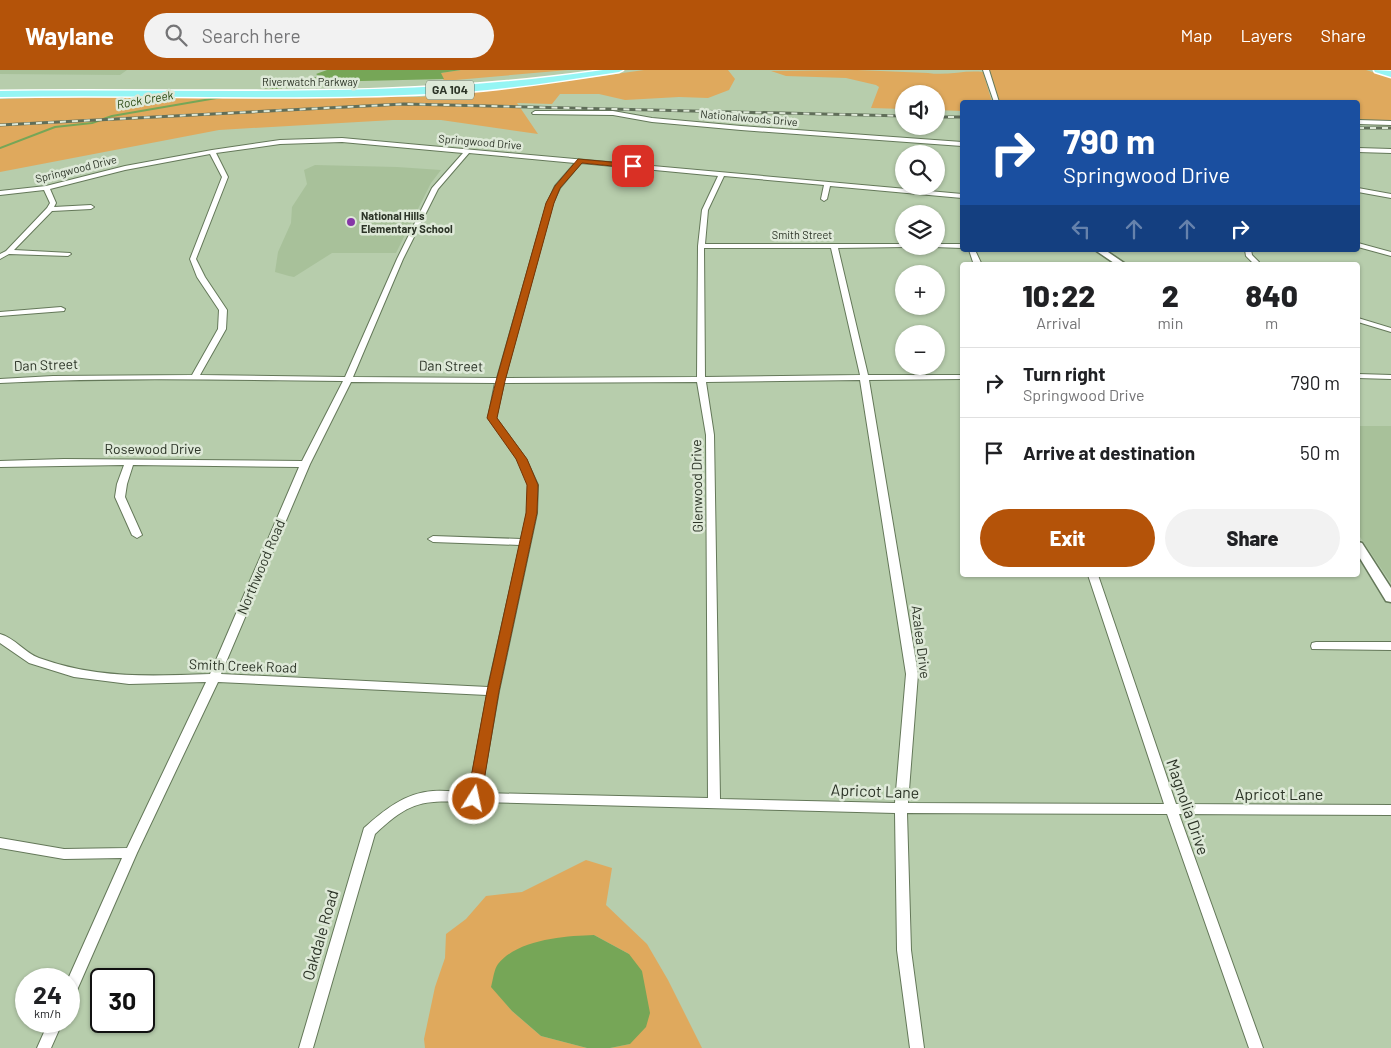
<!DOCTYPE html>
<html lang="en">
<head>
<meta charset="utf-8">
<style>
  :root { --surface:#fff; --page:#f2f2f2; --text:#202124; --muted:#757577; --line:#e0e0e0; --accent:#b45309 }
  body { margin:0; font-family:Barlow,sans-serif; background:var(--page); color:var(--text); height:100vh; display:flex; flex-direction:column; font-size:19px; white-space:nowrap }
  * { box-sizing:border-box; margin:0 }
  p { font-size:16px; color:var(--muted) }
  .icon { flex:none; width:28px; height:28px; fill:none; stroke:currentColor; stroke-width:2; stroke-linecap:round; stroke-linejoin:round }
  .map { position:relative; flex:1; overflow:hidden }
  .panel { position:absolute; left:960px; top:192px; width:400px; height:315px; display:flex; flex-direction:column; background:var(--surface); border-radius:5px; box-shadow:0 1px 4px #0004 }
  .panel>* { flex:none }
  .guide { position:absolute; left:960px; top:30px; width:400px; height:152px; border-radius:5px; box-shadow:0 1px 4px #0004; background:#1a4fa0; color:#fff; overflow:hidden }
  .controls { position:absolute; left:895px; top:15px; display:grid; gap:10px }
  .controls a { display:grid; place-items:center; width:50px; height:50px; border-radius:50%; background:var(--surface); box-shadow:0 1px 4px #0004; font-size:25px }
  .speed { position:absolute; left:15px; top:898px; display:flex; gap:10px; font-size:25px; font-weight:700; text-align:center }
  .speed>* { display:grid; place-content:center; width:65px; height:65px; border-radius:50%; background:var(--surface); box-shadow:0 1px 4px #0004; line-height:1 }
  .speed small { font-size:12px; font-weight:400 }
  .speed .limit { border:2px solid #111; border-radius:8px; background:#fff; color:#111 }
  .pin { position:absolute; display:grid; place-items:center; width:42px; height:42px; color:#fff; margin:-21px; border-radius:10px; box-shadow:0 2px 8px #0006 }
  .me { position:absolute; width:55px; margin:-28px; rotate:10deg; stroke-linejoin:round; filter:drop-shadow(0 0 4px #0008) }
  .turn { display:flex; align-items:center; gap:18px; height:105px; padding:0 20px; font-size:22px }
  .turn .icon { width:65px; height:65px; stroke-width:2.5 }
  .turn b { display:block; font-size:35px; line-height:42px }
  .lanes { display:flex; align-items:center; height:48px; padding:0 20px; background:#0003; justify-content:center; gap:25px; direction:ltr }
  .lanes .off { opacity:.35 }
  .eta { display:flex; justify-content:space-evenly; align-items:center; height:85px; text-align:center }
  .eta b { font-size:30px; font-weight:800; line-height:35px }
  .action { display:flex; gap:10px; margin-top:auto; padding:10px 20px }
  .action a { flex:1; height:58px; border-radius:30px; background:var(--accent); color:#fff; font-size:20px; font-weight:800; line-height:58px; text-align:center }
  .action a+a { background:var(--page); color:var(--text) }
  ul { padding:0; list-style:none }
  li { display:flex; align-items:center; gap:15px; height:70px; padding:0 20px; border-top:1px solid var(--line) }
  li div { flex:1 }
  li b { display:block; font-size:19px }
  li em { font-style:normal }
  header { display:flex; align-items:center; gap:30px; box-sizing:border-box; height:70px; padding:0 25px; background:var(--accent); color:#fff }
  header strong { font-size:24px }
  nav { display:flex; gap:28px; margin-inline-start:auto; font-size:18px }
  .search { width:350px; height:45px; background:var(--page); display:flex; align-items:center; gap:12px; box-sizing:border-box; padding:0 18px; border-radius:28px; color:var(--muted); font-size:19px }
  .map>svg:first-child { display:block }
</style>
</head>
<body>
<header>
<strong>Waylane</strong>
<div class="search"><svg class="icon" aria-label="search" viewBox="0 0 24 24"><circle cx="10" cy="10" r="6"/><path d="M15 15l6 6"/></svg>Search here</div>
<nav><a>Map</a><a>Layers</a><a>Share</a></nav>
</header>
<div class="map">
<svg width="1391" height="978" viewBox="0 0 1391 978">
  <rect width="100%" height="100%" fill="#b7cdac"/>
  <path fill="#a8c19a" d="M 0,0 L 127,0 L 120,5 L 0,4 Z
    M 315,95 L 397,97 L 441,100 L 431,113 L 396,183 L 332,183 L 294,207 L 289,206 L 275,202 L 278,182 L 291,153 L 292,137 L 307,114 L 304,100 Z
    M 1358,356 L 1391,356 L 1391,513 L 1358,464 Z"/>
  <path fill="#dfa95d" d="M 461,0 L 568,0 L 444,11 L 440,3 Z
    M 644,0 L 728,0 L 735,9 L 729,20 L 708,28 L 679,27 L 625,30 L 599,24 L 560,24 L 552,34 L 517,33 L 538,64 L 441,50 L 393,50 L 219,60 L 0,102 L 0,29 L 117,26 L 421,27 L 545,14 Z
    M 857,0 L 928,3 C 947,6 964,0 983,2 L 992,32 L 962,32 L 962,41 L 936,40 L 936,24 L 904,24 L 904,39 L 871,38 L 879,17 L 876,15 L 846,8 L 786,6 L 771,1 Z
    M 984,0 L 1366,0 L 1391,8 L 1391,53 L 1358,53 L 1358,32 L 996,32 Z
    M 586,790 L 612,798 L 606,835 L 647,874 L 668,910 L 702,978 L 610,978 L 630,974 L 629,884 L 594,865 L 491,916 L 512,941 L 541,966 L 587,978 L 425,978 L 424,969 L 435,917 L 445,888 L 446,864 L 466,849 L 486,826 L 522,822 Z"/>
  <path fill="#76a657" d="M 327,0 L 461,0 L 441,3 L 444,9 L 321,12 L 301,16 L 296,14 L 319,6 L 316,4 Z
    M 594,865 L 629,884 L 642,901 L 650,943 L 646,957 L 630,974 L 610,978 L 587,978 L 541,966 L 512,941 L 491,917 C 493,910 494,899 498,894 C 518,869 566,866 594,865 Z"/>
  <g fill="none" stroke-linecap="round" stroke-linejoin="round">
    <path stroke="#76a657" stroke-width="2" d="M 257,21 L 302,14
      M 0,78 L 55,57 L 92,53 L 112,46 L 228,26"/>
    <g stroke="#647859" stroke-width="2">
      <path id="minor" d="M 983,0 L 989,0 L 999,32 L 994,32 Z
        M 535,41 L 613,41 L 652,48 L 741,56 L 962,72 L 962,76 L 741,60 L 652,52 L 613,45 L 533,44 L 532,43 Z
        M 1358,50 L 1391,51 L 1391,55 L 1358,54 Z
        M 342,68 L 962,124 L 962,128 L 830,116 L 827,129 L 824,131 L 821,129 L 824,115 L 724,106 L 708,140 L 705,174 L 904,174 L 904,176 L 907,176 L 906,177 L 838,178 L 868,305 L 962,305 L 962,309 L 869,310 L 918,604 L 908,733 L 1164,734 L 1088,505 L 1098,505 L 1176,734 L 1391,735 L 1391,745 L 1179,744 L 1263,978 L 1249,978 L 1167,744 L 907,743 L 911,880 L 924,978 L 910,978 L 897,880 L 895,743 L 479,732 L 474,734 L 469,732 C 422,730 410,731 375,764 L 313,978 L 299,978 L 364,758 C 384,740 405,723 433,721 C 445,720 457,722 469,722 L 487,625 L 218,612 L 137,783 L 74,927 L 69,929 L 68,909 L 122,788 L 64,789 L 0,778 L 0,768 L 64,779 L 127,778 L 206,612 L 129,614 L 74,607 L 29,593 L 0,573 L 0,564 C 15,568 25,583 39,588 C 97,609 150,606 210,604 L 299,397 L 133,395 L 127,414 L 125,427 L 142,465 L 137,468 L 132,465 L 115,427 L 117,414 L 124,395 L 0,397 L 0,391 L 64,389 L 302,391 L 343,311 C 228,310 114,307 0,313 L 0,309 L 53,306 L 192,305 L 218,259 L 219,240 L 197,207 L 190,189 L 222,107 L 210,84 L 125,100 L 50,119 L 56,133 L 54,137 L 91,135 L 94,137 L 91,139 L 52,141 L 14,180 L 70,183 L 71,184 L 68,186 L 9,184 L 0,189 L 0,184 L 6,181 L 47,138 L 50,133 L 44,120 L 0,125 L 0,121 L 46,116 L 125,96 L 212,80 L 280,70 ZM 342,72 L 463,83 L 432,118 L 397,189 L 345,307 L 200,305 L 226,259 L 227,240 L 205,207 L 196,189 L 228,107 L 216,83 L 280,74 ZM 469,83 L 575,93 L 555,116 L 547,133 L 497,308 L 353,307 L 403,189 L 438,119 ZM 581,93 L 718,106 L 702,140 L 698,176 L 697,307 L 505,308 L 553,133 L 560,118 ZM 704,178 L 831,178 L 860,305 L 705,307 ZM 860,310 L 906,604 L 895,733 L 720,729 L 714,365 L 706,312 ZM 351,312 L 495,313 L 488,348 C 501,367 523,391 528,415 C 531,431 525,453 521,469 L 433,466 L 428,469 L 433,472 L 520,475 L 488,617 L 221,604 L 310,394 ZM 697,312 L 706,365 L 708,728 L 481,723 L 499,621 L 537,443 L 538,415 L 526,389 L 496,348 L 504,313 Z
        M 1358,78 L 1391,79 L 1391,83 L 1358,82 Z
        M 1358,118 L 1391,124 L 1391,128 L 1358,122 Z
        M 1358,173 L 1391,182 L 1391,186 L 1358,177 Z
        M 936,174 L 962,174 L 962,178 L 934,177 L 933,176 L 936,176 Z
        M 969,180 L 975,180 L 982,195 L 974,195 Z
        M 1245,180 L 1251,180 L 1252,185 L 1259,192 L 1257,193 L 1253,193 L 1246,186 Z
        M 61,237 L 65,239 L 64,241 L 0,246 L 0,242 Z
        M 1358,248 L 1391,258 L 1391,262 L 1358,252 Z
        M 1358,304 L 1391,305 L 1391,309 L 1358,308 Z
        M 1316,572 L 1391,572 L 1391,580 L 1312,579 L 1311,576 L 1312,573 Z
        M 49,951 L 63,951 L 51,978 L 37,978 Z"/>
    </g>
    <g stroke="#647859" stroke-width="3">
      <path id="tertiary" d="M 1095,180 L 1105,180 L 1127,195 L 1117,195 Z
        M 1358,472 L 1362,473 L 1391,518 L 1391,532 L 1386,531 L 1358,485 Z"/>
    </g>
    <g stroke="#fff" stroke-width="3">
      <path id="primary" d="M 603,0 L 623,0 L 619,2 C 568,10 517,18 465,22 C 311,32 155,24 0,27 L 0,21 C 201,18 403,30 603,0 Z
        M 1374,0 L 1391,1 L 1391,7 L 1375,2 Z"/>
    </g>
    <use href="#minor" fill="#fff" fill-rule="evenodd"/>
    <use href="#tertiary" fill="#fff" fill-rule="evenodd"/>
    <use href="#primary" fill="#95f5f4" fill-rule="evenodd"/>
    <g stroke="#606e59" stroke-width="3">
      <path id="rail" d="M 936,47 L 962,47
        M 0,55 L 404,34 L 904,46
        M 1358,58 L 1391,58"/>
    </g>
    <use href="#rail" stroke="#dee9d8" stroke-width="2" stroke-dasharray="6" stroke-linecap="butt"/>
  </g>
  <path fill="#b45309" stroke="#753606" d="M 578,89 L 633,94 L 637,96 L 633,98 L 582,93 L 560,118 L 554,133 L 505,311 L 497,348 L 527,389 L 538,415 L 537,443 L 499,621 L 481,729 L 479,732 L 474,734 L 469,732 L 467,729 L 487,621 L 526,443 L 527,415 L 516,389 L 487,348 L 496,311 L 546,133 L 555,116 Z"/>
  <circle fill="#8637a7" stroke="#dee9d8" stroke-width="2" cx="351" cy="152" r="5"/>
  <g text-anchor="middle" stroke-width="5" stroke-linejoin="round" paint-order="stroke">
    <g font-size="11" fill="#2c3427" stroke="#dee9d8">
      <text x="310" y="16">Riverwatch Parkway</text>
      <text transform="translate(749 48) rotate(5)" y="4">Nationalwoods Drive</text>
      <text transform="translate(480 72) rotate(5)" y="4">Springwood Drive</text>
      <text transform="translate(76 99) rotate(-14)" y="4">Springwood Drive</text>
      <text x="802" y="169">Smith Street</text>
    </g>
    <g font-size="11" font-weight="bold" fill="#2c3427" stroke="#dee9d8" text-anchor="start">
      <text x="361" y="150">National Hills<tspan x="361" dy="13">Elementary School</tspan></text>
    </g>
    <rect fill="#dee9d8" stroke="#616a5c" stroke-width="1" x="426" y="10.5" width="48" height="19" rx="4"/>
    <g font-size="12" font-weight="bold" fill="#2c3427">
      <text x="450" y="24">GA 104</text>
    </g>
    <g font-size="12" font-style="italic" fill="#2a4912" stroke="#dee9d8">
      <text transform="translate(145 30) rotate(-10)" y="4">Rock Creek</text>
    </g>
    <g font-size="14" fill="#2c3427" stroke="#dee9d8">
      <text transform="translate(46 295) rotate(-2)" y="5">Dan Street</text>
      <text transform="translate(451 296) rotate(1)" y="5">Dan Street</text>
      <text x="153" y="384">Rosewood Drive</text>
      <text transform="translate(697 416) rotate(-91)" y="5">Glenwood Drive</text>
      <text transform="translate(261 497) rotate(-67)" y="5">Northwood Road</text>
      <text transform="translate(921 572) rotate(83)" y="5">Azalea Drive</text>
      <text transform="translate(243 596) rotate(2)" y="5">Smith Creek Road</text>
    </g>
    <g font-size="16" fill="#2c3427" stroke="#dee9d8">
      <text transform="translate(875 721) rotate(2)" y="6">Apricot Lane</text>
      <text x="1279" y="730">Apricot Lane</text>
      <text transform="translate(1188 737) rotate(71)" y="6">Magnolia Drive</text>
      <text transform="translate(320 865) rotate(-74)" y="6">Oakdale Road</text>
    </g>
  </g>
</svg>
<div class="controls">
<a><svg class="icon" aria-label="sound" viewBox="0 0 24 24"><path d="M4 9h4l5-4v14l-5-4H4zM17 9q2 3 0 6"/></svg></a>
<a><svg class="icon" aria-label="search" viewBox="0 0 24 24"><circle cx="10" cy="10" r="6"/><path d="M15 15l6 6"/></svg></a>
<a><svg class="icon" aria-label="layers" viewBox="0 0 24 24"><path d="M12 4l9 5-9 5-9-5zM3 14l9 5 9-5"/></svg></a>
<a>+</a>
<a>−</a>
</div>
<div class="speed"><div>24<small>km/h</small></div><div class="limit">30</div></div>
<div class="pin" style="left:633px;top:96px;background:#d93025"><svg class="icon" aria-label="arrive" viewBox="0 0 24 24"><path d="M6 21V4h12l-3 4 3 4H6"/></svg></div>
<svg class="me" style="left:474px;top:729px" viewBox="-20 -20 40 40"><circle r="17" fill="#b45309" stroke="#fff" stroke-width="3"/><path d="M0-11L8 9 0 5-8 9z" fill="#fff"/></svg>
<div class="guide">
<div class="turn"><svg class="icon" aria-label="right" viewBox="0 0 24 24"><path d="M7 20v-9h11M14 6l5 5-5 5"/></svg><div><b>790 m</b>Springwood Drive</div></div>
<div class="lanes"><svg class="icon off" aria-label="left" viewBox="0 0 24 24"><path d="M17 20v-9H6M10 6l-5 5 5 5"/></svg><svg class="icon off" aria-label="ahead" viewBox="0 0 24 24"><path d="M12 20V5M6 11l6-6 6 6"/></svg><svg class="icon off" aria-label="ahead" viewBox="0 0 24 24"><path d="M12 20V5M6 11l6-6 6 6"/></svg><svg class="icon" aria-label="right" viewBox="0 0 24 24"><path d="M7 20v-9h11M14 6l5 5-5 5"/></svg></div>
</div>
<section class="panel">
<div class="eta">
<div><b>10:22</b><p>Arrival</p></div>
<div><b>2</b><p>min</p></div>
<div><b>840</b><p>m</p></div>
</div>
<ul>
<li><svg class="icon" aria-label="right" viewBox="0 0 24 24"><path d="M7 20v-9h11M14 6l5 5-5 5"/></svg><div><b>Turn right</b><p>Springwood Drive</p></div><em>790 m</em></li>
<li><svg class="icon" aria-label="arrive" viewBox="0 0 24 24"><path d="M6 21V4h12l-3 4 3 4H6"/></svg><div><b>Arrive at destination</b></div><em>50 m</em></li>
</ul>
<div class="action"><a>Exit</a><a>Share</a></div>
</section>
</div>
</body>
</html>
